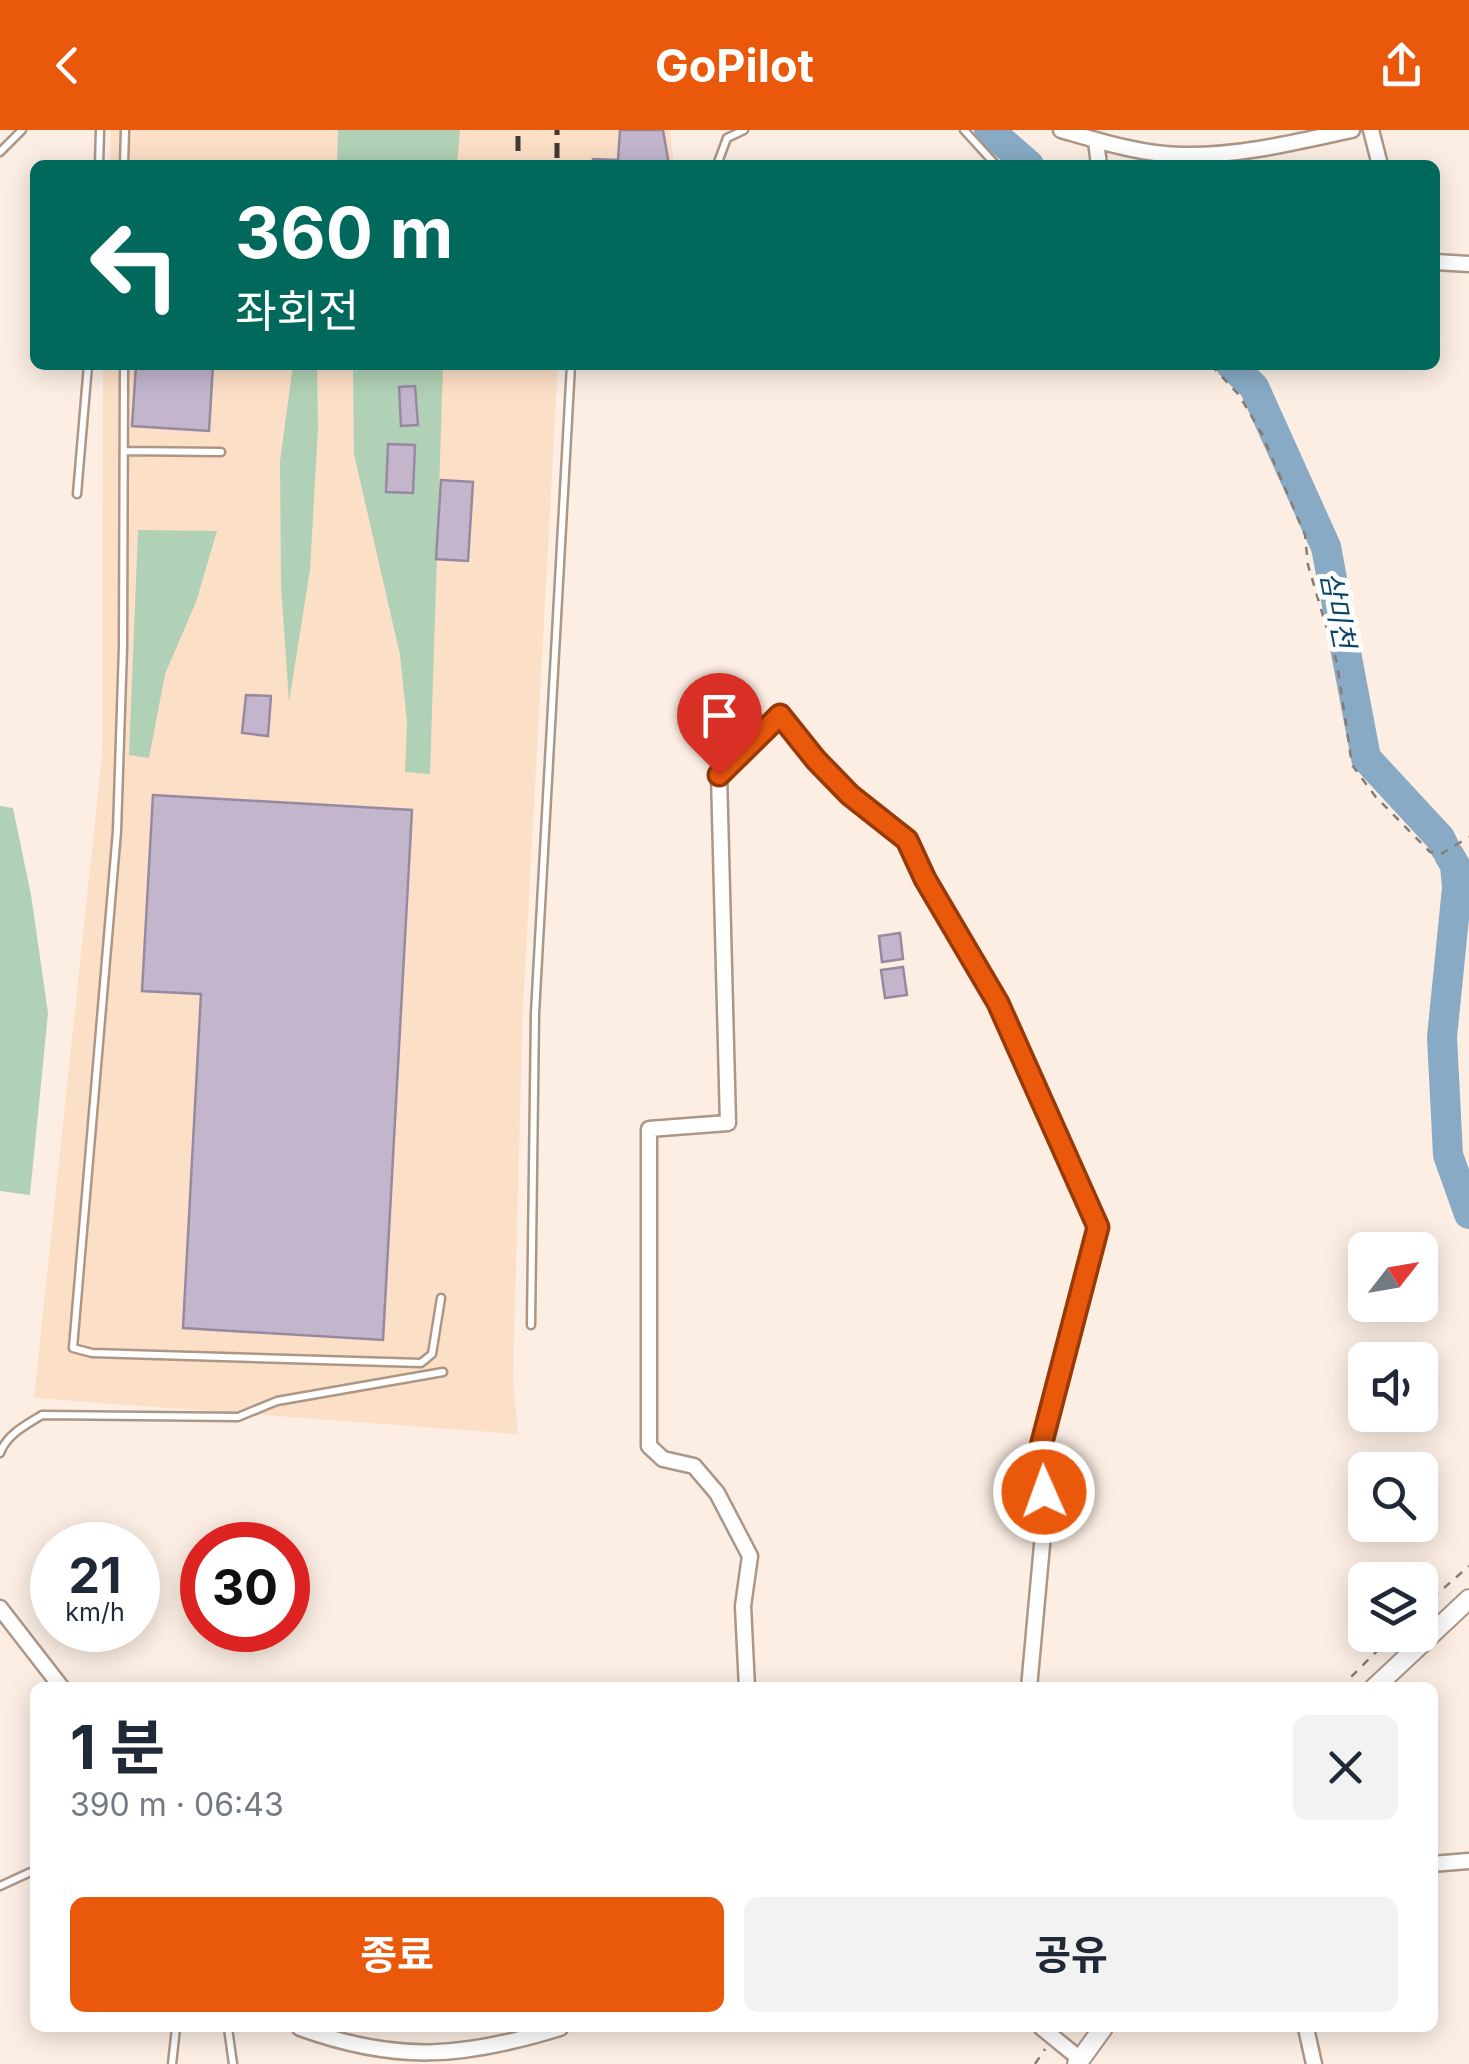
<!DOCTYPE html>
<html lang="ko">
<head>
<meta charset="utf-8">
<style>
  :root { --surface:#fff; --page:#f2f2f3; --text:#1f2937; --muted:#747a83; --accent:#ea580c }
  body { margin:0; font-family:Inter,"Noto Sans KR",sans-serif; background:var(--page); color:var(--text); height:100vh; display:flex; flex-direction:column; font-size:38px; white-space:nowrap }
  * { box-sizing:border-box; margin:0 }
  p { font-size:32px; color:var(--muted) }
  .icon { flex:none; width:55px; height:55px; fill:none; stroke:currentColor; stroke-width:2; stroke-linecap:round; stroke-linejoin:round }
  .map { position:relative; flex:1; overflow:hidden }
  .side { position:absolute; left:30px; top:1552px; width:1408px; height:350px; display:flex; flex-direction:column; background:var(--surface); border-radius:15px; box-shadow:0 5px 25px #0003 }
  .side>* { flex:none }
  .banner { position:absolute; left:30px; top:30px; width:1410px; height:210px; border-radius:15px; box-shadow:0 5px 25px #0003; background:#00695c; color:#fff; overflow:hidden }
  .needle { width:65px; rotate:59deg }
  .controls { position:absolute; left:1348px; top:1102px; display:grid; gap:20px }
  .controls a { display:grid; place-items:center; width:90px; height:90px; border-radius:15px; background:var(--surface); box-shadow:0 5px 25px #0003; font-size:50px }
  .speed { position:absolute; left:30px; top:1392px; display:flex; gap:20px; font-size:50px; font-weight:700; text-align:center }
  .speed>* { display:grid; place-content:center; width:130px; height:130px; border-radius:50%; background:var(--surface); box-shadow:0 5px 25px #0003; line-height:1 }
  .speed small { font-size:25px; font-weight:400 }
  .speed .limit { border:15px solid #d22; background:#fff; color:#111 }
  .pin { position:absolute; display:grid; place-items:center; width:85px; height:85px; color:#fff; margin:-102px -42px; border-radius:50% 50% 50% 0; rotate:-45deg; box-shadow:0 0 10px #0007 }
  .pin .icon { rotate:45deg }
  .me { position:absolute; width:110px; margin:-55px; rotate:358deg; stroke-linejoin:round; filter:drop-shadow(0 0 8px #0008) }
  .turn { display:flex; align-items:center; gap:35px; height:210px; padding:0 40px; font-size:45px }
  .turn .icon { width:130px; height:130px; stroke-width:2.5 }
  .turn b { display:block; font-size:70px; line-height:85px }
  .round { display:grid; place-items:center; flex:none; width:105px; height:105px; border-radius:15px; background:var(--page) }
  .summary { display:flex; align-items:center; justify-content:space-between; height:170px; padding:0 40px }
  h1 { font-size:60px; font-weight:700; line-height:75px }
  .button { display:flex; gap:20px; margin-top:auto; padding:20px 40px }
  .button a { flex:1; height:115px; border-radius:15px; background:var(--accent); color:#fff; font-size:40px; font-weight:700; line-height:115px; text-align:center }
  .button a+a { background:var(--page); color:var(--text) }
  header { display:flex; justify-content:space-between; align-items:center; height:130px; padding:0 40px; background:var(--accent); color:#fff; font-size:45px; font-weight:700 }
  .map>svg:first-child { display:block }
</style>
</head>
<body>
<header><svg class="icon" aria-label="back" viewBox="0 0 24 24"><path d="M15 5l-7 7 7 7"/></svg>GoPilot<svg class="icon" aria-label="share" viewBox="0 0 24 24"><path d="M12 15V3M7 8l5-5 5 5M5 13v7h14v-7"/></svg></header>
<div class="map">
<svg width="1469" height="1934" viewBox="0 0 1469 1934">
  <rect width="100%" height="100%" fill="#fceee3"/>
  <path fill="#fcdfc7" d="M 111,0 L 670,0 L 674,35 L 110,35 Z
    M 103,235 L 558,235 L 523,877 L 513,1247 L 518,1304 L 34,1268 L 102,625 Z"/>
  <path fill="#b0d1b5" d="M 338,0 L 460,0 L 457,35 L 337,35 Z
    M 293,235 L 317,235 L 318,298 L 310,440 L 289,572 L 281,455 L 280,331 Z
    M 353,235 L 443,235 L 430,644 L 405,642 L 407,592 L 400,525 L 354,324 Z
    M 138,400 L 217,401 L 196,472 L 165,544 L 149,628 L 129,625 Z
    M 0,676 L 13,678 L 31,765 L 48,883 L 30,1065 L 0,1061 Z"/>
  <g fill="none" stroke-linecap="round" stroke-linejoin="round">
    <path stroke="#88aac5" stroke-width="30" d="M 989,0 L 1029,35
      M 1231,235 L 1254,257 L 1326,417 L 1366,628 L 1440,708 L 1445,718
      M 1449,725 L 1455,735 L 1457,758 L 1442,907 L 1448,1025 L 1469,1084"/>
  </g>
  <path fill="#c2b5cc" stroke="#978aa0" stroke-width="2.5" d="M 620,0 L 663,0 L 669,35 L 593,35 L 593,29 L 618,30 Z
    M 136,235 L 213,235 L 209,301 L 132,296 Z
    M 415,256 L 418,295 L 401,296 L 399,257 Z
    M 388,314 L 415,315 L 413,363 L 386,362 Z
    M 441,350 L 473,352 L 468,431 L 436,429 Z
    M 246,565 L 271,566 L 268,606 L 242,603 Z
    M 153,665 L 412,680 L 383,1210 L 183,1198 L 201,864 L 142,861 Z
    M 900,803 L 903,829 L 882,832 L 879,806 Z
    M 903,837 L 907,865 L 885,868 L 881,840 Z"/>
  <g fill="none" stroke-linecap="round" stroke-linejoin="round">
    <g stroke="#ac9786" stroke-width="11">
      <path id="service" d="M 964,0 L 996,35
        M 0,22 L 22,0
        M 99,35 L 100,0
        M 124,35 L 125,0
        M 717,35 L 727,8 L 744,0
        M 124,235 L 123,517 L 117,701 L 73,1218 L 92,1223 L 421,1233 L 432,1224 L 441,1168
        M 125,321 L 221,322
        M 77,364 L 88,235
        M 531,1195 L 535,883 L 571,235
        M 0,1323 C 7,1304 26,1295 42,1285 L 238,1287 L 277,1271 L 443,1242
        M 0,1756 L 35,1740
        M 228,1898 L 233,1934
        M 172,1934 L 176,1898"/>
    </g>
    <g stroke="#ac9786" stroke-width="19">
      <path id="minor" d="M 1061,0 C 1099,11 1143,25 1183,25 C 1241,26 1296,12 1352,0
        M 1371,0 L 1380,35
        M 1096,11 L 1099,35
        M 1435,132 L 1469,134
        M 0,1478 L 62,1558
        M 747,1558 L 743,1476 L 750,1426 L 717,1363 L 694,1336 L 663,1329 L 649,1316 L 649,999 L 728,993 L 719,645 L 780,585 L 816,630 L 851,665 L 907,711 L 925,749 L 999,873 L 1098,1097 L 1041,1317 L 1045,1382 L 1029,1558
        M 1432,1734 L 1469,1731
        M 300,1898 C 397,1933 462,1928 560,1898
        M 1042,1898 L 1080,1929
        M 1306,1898 L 1314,1934"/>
    </g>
    <g stroke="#ac9786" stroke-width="22">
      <path id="tertiary" d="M 1374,1558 L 1469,1469
        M 1077,1934 L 1103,1898"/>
    </g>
    <path stroke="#867c73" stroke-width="2.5" stroke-dasharray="8 8" stroke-linecap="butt" d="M 1211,235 L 1239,265 L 1262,304 L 1305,405 L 1308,435 L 1337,533 L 1352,635 L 1375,666 L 1430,722 L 1441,724 L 1469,707
      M 1420,1479 L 1469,1436
      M 1340,1558 L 1393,1505
      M 1035,1934 L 1045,1919"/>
    <use href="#service" stroke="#fff" stroke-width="6"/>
    <use href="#minor" stroke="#fff" stroke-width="14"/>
    <use href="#tertiary" stroke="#fff" stroke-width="18"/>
    <path stroke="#423932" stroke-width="5" stroke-dasharray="15 8" stroke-linecap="butt" d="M 518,21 L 518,0
      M 557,28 L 557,0"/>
  </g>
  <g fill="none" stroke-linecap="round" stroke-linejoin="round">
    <g stroke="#983908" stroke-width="25">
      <path id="route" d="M 719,645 L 780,585 L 816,630 L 850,665 L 907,710 L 925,749 L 998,873 L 1098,1097 L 1041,1316 L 1044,1362"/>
    </g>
    <use href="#route" stroke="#ea580c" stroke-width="18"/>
  </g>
  <g text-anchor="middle" stroke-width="10" stroke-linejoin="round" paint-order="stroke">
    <g font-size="28" font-style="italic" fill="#0a4569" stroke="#fefefe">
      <text transform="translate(1338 480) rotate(79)" y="10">삼미천</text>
    </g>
  </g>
</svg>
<div class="controls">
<a><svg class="needle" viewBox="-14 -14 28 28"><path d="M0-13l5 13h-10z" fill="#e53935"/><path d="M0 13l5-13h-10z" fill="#747a83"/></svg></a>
<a><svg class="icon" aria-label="sound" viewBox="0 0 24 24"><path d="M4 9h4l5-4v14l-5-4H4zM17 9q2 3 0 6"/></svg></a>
<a><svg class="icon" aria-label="search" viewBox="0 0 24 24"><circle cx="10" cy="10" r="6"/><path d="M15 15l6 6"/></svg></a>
<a><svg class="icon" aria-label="layers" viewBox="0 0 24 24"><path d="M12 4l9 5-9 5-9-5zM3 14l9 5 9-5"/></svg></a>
</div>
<div class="speed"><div>21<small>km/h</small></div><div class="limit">30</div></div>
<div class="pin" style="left:719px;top:645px;background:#d93025"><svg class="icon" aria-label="arrive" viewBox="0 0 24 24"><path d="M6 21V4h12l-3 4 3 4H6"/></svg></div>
<svg class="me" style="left:1044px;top:1362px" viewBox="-20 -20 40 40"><circle r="17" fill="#ea580c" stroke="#fff" stroke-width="3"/><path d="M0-11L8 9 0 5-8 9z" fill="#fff"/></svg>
<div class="banner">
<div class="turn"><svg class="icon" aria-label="left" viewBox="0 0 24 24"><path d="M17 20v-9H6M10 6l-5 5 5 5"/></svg><div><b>360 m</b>좌회전</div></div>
</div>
<section class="side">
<div class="summary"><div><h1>1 분</h1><p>390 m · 06:43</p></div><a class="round"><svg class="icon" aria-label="close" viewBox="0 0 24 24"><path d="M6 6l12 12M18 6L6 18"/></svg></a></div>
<div class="button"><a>종료</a><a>공유</a></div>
</section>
</div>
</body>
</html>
